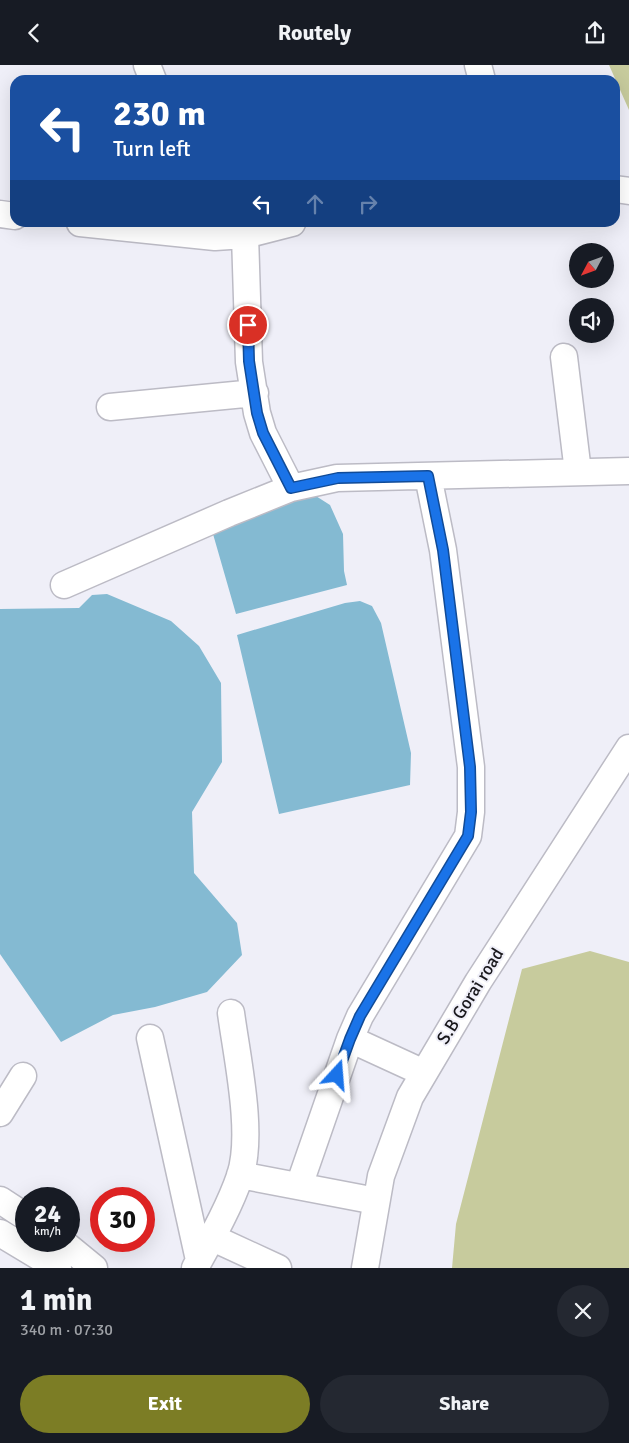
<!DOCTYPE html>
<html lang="en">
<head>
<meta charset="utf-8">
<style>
  :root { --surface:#171b24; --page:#242831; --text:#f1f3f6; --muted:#9ea1a6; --accent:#7c7d25 }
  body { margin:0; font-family:Signika,sans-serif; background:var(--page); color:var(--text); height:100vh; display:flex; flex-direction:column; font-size:19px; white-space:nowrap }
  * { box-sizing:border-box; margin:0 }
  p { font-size:16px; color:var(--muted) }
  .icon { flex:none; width:28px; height:28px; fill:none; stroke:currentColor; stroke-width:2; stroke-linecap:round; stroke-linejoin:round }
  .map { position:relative; height:1203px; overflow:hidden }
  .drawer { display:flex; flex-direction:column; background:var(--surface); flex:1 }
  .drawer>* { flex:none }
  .hud { position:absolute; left:10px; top:10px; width:610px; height:152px; border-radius:15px; box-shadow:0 5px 20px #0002; background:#1a4fa0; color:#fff; overflow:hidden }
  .needle { width:32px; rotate:229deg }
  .fabs { position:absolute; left:569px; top:178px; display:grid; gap:10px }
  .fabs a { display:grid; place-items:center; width:45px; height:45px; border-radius:50%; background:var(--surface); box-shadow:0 5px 20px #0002; font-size:25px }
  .speed { position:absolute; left:15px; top:1122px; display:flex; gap:10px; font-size:25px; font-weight:700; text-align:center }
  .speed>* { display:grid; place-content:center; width:65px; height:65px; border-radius:50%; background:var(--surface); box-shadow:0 5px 20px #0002; line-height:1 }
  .speed small { font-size:12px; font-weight:400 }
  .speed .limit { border:8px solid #d22; background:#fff; color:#111 }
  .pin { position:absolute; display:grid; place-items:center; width:42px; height:42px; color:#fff; margin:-21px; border:2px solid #fff; border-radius:50%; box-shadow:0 1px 5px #0007 }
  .me { position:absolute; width:55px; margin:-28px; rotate:19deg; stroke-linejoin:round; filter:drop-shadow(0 0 4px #0008) }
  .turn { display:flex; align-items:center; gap:18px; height:105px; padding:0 20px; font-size:22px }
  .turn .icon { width:65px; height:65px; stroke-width:2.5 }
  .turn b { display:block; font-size:35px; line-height:42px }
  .lanes { display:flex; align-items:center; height:48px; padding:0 20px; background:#0003; justify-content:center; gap:25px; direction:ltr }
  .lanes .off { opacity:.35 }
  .round { display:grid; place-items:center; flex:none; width:52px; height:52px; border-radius:26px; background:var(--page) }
  .overview { display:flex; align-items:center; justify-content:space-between; height:85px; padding:0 20px }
  h1 { font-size:30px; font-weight:700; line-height:38px }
  .primary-button { display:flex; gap:10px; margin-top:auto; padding:10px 20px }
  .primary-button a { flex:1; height:58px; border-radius:30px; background:var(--accent); color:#fff; font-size:20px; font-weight:700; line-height:58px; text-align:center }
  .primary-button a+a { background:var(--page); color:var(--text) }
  header { display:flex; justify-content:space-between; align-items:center; height:65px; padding:0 20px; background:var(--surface); font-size:22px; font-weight:700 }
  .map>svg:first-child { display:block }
</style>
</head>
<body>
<header><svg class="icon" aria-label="back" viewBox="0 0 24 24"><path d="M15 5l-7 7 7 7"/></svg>Routely<svg class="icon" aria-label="share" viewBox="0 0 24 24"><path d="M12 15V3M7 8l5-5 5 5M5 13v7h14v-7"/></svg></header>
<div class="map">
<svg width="629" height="1203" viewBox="0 0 629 1203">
  <rect width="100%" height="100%" fill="#efeff8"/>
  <path fill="#c7cb9d" d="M 609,0 L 629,0 L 629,45 Z
    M 590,886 L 629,897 L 629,1203 L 452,1203 L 456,1159 L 522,904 Z"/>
  <path fill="#84bad2" d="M 308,426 L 330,440 L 343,469 L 344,506 L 347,520 L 236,549 L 213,469 Z
    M 107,529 L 171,556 L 199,581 L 221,618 L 222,697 L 192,747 L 194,808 L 237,858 L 242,890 L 207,927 L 155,942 L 113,950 L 61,977 L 0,889 L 0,544 L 79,543 L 92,530 Z
    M 360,536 L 372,541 L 381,558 L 411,688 L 410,720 L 279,749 L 237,570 L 345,538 Z"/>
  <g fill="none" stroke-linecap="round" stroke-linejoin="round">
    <g stroke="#bcbbc5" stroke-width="29">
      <path id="minor" d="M 147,0 L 153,15
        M 478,0 L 482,15
        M 615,124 L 629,126
        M 0,149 L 15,151
        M 80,158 L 215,172 L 245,170 L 292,158
        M 245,170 L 249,297 L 257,348 L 263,368 L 291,423
        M 564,292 L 578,407
        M 110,342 L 255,328
        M 64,520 L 229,448 L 291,423 L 337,413 L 629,406
        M 150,973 L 199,1195
        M 350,974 L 424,1008
        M 0,1048 L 23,1011
        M 240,1110 L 376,1136
        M 299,1121 L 350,974 L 360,951 L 468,771 L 471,747 L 471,702 L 443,485 L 428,411
        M 0,1135 L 26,1152
        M 0,1168 L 58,1203
        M 213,1173 L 278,1203
        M 61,1176 L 94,1203
        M 195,1203 C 211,1174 229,1143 240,1111 C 254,1069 237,993 231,948
        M 365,1203 L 381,1111 L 410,1032 L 478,917 L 629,683"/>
    </g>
    <use href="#minor" stroke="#fff" stroke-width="26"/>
  </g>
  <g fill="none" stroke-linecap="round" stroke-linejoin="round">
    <g stroke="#114b97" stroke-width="12">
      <path id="route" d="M 248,260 L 249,296 L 257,348 L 263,368 L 291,423 L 338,413 L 428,411 L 443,485 L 470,702 L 471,747 L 468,771 L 360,951 L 350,974 L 337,1010"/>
    </g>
    <use href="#route" stroke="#1a73e8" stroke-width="9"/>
  </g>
  <g text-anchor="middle" stroke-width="4" stroke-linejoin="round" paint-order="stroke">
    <g font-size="18" fill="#18171b" stroke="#efeff8">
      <text transform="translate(470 931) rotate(-58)" y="6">S.B Gorai road</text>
    </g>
  </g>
</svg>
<div class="fabs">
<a><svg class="needle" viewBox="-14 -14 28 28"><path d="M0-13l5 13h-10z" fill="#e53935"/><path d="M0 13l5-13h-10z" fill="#9ea1a6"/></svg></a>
<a><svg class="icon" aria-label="sound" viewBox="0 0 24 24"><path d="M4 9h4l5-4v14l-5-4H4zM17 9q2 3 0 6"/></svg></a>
</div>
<div class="speed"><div>24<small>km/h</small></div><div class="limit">30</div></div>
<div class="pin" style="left:248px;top:260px;background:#d93025"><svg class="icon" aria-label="arrive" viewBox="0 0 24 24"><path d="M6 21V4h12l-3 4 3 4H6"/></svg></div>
<svg class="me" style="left:337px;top:1010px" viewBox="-20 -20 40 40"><path d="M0-17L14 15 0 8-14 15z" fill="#1a73e8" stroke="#fff" stroke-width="4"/></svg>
<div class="hud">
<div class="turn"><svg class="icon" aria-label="left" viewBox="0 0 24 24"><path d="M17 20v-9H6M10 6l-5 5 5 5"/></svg><div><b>230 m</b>Turn left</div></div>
<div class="lanes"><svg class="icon" aria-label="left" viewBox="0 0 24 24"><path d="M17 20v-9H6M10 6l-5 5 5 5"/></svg><svg class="icon off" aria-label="ahead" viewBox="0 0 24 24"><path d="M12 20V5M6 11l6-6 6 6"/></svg><svg class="icon off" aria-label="right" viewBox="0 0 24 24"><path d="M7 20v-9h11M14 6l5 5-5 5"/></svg></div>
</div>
</div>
<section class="drawer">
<div class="overview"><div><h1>1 min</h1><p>340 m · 07:30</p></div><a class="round"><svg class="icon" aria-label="close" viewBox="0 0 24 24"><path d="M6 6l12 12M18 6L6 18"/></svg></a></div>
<div class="primary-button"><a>Exit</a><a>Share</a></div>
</section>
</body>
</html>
